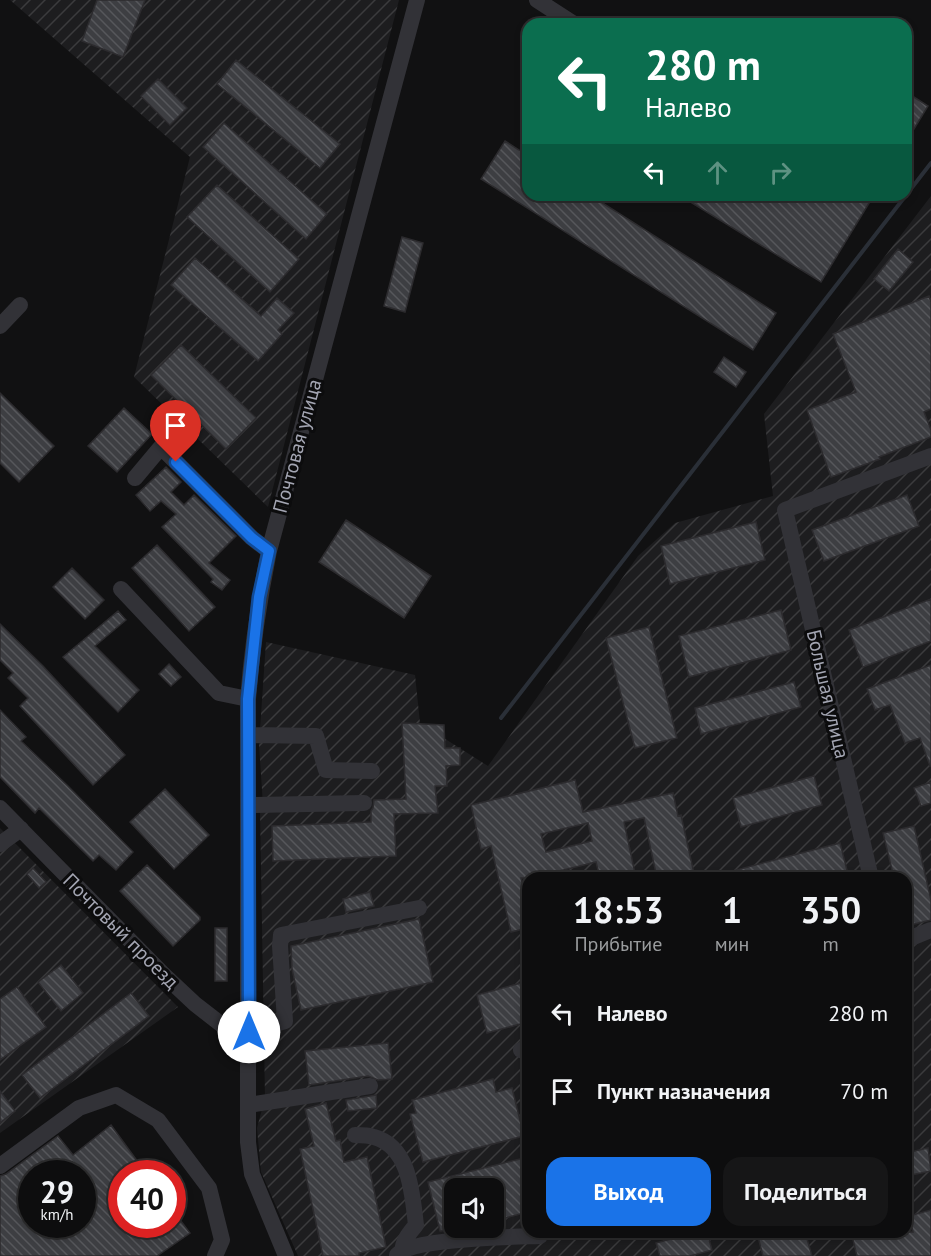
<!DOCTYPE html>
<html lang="ru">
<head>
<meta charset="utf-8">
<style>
  :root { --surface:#0d0d0e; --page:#161617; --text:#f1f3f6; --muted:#9a9c9e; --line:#2d2d2e; --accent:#1a73e8 }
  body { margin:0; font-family:"PT Sans",sans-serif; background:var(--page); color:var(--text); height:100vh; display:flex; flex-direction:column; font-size:22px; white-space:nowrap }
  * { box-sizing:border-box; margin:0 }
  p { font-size:20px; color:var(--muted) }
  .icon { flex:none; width:33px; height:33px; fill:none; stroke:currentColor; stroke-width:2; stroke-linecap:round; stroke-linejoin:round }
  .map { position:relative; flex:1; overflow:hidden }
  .drawer { position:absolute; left:522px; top:872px; width:390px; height:366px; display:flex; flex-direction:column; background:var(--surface); border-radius:18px; box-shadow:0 3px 9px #0003,0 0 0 2px var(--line) }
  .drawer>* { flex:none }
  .hud { position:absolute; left:522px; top:18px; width:390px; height:183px; border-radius:18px; box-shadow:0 3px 9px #0003,0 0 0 2px var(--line); background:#0b6e4f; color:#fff; overflow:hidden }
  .tools { position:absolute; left:444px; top:1178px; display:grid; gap:12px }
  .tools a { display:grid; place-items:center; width:60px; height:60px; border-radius:12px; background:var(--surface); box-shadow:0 3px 9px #0003,0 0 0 2px var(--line); font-size:30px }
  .speed { position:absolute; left:18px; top:1160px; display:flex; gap:12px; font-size:30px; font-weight:700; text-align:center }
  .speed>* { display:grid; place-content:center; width:78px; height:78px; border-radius:50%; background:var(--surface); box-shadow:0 3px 9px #0003,0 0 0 2px var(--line); line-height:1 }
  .speed small { font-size:15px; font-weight:400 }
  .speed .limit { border:9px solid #d22; background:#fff; color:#111 }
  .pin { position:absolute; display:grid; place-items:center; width:51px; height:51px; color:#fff; margin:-62px -26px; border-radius:50% 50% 50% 0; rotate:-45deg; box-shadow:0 0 6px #0007 }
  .pin .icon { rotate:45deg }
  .me { position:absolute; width:66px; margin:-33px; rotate:0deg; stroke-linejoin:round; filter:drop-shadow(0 0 4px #0008) }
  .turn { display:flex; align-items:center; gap:21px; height:126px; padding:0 24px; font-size:27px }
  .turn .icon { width:78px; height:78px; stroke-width:2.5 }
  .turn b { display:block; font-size:42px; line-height:51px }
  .lanes { display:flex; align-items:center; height:57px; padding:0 24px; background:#0003; justify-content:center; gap:30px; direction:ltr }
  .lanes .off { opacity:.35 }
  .eta { display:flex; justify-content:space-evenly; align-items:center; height:102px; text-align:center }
  .eta b { font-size:36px; font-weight:700; line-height:42px }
  .primary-button { display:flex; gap:12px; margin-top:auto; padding:12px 24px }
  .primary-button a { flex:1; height:69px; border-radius:18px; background:var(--accent); color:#fff; font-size:24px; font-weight:700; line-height:69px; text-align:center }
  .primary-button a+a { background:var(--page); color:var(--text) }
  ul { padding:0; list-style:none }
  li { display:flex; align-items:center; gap:18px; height:78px; padding:0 24px }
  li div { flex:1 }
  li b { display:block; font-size:22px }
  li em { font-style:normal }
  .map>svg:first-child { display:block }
</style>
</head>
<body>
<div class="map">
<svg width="931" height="1256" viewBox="0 0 931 1256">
  <defs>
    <pattern id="industrial-furrows" width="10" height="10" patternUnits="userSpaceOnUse" patternTransform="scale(1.5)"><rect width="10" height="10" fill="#1d1d1f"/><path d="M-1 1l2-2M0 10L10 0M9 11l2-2" fill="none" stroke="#3b3b3d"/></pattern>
    <pattern id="building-back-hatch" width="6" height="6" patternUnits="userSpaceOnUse" patternTransform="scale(1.5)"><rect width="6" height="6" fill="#3d3e42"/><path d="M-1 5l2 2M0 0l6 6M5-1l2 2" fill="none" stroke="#56575b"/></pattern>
  </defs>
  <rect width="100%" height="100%" fill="#111112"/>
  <path fill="url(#industrial-furrows)" fill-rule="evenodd" d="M 10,0 L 399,0 L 268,507 L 134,377 L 190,157 Z
    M 931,196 L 931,1256 L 298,1256 L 261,1172 L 257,1128 L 265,1098 L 260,811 L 263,805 L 259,744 L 266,642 L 415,675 L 420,723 L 488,766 L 638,556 L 675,523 L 773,496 L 764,414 ZM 528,878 L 906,878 L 906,1232 L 528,1232 ZM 454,1188 L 494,1188 L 494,1227 L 454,1227 Z
    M 0,828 L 178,1007 L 0,1133 Z"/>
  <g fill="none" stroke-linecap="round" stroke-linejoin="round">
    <path stroke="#2a2f37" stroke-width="4" d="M 501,718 L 931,163"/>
  </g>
  <path fill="url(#building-back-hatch)" stroke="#2c2b2e" stroke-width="1.5" fill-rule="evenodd" d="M 97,0 L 145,0 L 123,57 L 82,41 Z
    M 236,60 L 340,144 L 320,168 L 217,84 Z
    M 158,79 L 187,108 L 170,125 L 141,96 Z
    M 906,92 L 928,106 L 906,142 Z
    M 224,123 L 327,214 L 306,239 L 203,147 Z
    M 505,141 L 528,156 L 528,195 L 590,195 L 776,313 L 753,350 L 481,179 Z
    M 217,185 L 299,259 L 270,292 L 187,217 Z
    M 679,195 L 874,195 L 821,282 Z
    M 402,237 L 423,243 L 405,312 L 384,306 Z
    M 898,249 L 913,262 L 889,291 L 874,279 Z
    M 195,258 L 261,316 L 277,298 L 294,313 L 278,330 L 282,334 L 258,361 L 171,285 Z
    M 929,296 L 931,302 L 931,409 L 924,412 L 931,430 L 931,437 L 879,457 L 880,459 L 831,477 L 807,410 L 856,392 L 833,334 Z
    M 181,345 L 256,418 L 226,449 L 151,375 Z
    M 724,357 L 746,372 L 736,387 L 714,372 Z
    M 0,393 L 54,446 L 19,482 L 0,463 Z
    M 124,408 L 152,434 L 117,472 L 88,446 Z
    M 166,467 L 181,482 L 171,492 L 184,505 L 194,495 L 236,536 L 209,563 L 230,580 L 222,590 L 211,582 L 213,579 L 162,527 L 176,514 L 161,501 L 150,511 L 136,495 Z
    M 907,495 L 919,526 L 824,561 L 812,530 Z
    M 346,520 L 431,576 L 404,618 L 319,562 Z
    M 756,522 L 765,560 L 670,584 L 661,546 Z
    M 157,545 L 215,607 L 189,631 L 132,568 Z
    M 72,568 L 104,600 L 85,619 L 53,587 Z
    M 931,599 L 931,641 L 863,667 L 849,630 Z
    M 781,610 L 791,650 L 689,677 L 679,636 Z
    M 118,611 L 126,620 L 95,646 L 139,690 L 118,712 L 63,657 Z
    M 0,624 L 43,666 L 125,755 L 93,785 L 20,706 L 28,698 L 8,678 L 13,673 L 0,660 Z
    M 649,627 L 677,738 L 635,748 L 606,638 Z
    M 169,664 L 181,677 L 171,686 L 159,674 Z
    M 931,665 L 931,766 L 930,766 L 920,738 L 905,743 L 890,705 L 875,710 L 867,689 Z
    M 794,682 L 801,707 L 701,734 L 695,708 Z
    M 0,710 L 26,737 L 21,741 L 68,786 L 133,852 L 116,870 L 99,855 L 93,861 L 39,808 L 35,813 L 0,777 Z
    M 402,723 L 444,725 L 445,748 L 460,748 L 460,765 L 446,766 L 447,786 L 435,786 L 438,813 L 394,814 L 396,856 L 273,861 L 272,826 L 371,822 L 371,811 L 373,808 L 374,800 L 406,799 Z
    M 814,776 L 822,805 L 741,827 L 733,798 Z
    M 575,780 L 583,812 L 673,793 L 678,816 L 681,815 L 695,878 L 657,878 L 644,818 L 624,822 L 636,878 L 600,878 L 596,862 L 551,873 L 552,878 L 521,878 L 528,908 L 528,928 L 511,932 L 491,846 L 481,849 L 471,805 ZM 588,823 L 592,841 L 546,852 L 541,834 Z
    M 931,782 L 931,803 L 921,806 L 914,788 Z
    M 165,789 L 209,835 L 174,869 L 130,822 Z
    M 914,826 L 931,900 L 931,920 L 906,926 L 906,878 L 894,878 L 883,833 Z
    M 840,843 L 849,878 L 721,878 L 721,874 Z
    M 147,865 L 200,917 L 200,920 L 173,946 L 120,891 Z
    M 33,868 L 46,882 L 39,888 L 27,874 Z
    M 370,892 L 374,906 L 346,912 L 343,899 Z
    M 419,919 L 433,982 L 301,1010 L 292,969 L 291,946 Z
    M 215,928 L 227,928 L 227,981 L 215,981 Z
    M 61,965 L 83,993 L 61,1011 L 38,982 Z
    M 528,981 L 528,1022 L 487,1033 L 477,995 Z
    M 17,987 L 46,1027 L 0,1060 L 0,999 Z
    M 131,993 L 149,1016 L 40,1098 L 22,1075 Z
    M 388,1043 L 392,1079 L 378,1080 L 368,1076 L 309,1085 L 305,1051 Z
    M 493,1079 L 496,1092 L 512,1088 L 524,1136 L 423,1162 L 410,1114 L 416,1113 L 412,1100 Z
    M 0,1091 L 15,1111 L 0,1123 Z
    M 376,1095 L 377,1108 L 348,1111 L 346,1100 Z
    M 326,1103 L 336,1141 L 340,1140 L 344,1162 L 367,1157 L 386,1247 L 359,1253 L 359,1256 L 323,1256 L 300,1149 L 314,1146 L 305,1109 Z
    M 111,1125 L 146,1173 L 122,1173 L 122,1224 L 172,1224 L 172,1209 L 190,1233 L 157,1256 L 0,1256 L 0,1176 L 6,1174 L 58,1136 L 73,1155 ZM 32,1173 L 82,1173 L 82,1224 L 32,1224 Z
    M 928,1148 L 931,1171 L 906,1176 L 906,1153 Z
    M 528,1157 L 528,1212 L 494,1221 L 494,1188 L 454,1188 L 454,1230 L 440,1231 L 428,1182 Z
    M 931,1210 L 931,1256 L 857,1256 L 851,1232 L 913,1232 L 909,1216 Z
    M 697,1232 L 707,1232 L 712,1250 L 690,1256 L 660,1256 L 656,1243 Z
    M 763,1232 L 805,1232 L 812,1256 L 763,1256 L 757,1233 Z"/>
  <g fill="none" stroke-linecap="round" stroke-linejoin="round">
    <path stroke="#323237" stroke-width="16" d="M 537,0 L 574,24
      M 0,326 L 20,305
      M 135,478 L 161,447 L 252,538 L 269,551
      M 121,589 L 219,693 L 248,699
      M 248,735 L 316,736 L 326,770 L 372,771
      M 248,805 L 364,803
      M 0,808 L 163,974 L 195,1004 L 249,1046
      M 0,844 L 21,829
      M 871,878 L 785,510 L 931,456
      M 906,940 L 931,930
      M 249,1032 L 285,1021 L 280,946 L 281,935 L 419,908
      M 521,1050 L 528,1047
      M 249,1105 L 370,1086
      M 355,1135 C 361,1135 368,1135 374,1137 C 410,1147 412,1193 416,1225 C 409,1233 400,1244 403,1256
      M 0,1166 L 79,1108 L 116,1095 L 158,1120 L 209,1188 L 222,1240 L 215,1256
      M 397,1255 C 412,1238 514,1237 540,1236
      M 286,1256 L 252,1174 L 248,1142 L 248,699 C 252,649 259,600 269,551 L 417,0"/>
  </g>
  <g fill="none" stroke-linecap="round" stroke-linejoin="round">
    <g stroke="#114b97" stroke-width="15">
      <path id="route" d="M 176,462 L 252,538 L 269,551 L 259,597 L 248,699 L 249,1032"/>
    </g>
    <use href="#route" stroke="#1a73e8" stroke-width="10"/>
  </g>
  <g text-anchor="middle" stroke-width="6" stroke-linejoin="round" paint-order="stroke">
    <g font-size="20" fill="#a3a5b2" stroke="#0c0c0d">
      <text transform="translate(297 446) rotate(-75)" y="7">Почтовая улица</text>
      <text transform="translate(828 694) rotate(77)" y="7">Большая улица</text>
      <text transform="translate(121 931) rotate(45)" y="7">Почтовый проезд</text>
    </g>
  </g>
</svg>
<div class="tools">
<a><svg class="icon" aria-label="sound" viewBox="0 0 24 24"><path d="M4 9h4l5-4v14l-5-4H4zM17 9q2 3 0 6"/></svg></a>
</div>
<div class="speed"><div>29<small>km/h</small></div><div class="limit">40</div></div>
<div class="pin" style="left:176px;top:462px;background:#d93025"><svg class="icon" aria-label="arrive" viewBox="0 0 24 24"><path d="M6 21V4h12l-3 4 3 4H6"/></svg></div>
<svg class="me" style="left:249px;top:1032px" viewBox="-20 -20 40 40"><circle r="19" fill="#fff"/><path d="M0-13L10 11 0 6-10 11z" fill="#1a73e8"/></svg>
<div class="hud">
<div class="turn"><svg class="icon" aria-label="left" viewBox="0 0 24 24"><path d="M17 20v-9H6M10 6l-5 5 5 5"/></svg><div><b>280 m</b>Налево</div></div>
<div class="lanes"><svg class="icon" aria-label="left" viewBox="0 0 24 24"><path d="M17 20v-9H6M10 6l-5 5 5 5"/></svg><svg class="icon off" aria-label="ahead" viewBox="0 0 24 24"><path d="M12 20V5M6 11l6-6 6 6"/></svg><svg class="icon off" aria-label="right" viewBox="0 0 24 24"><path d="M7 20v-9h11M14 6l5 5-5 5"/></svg></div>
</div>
<section class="drawer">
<div class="eta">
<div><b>18:53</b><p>Прибытие</p></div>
<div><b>1</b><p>мин</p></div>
<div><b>350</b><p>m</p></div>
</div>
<ul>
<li><svg class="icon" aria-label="left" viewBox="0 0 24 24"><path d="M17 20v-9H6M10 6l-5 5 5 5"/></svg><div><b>Налево</b></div><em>280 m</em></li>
<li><svg class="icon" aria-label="arrive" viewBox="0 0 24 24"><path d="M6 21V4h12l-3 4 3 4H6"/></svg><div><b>Пункт назначения</b></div><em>70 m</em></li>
</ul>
<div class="primary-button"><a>Выход</a><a>Поделиться</a></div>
</section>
</div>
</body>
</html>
